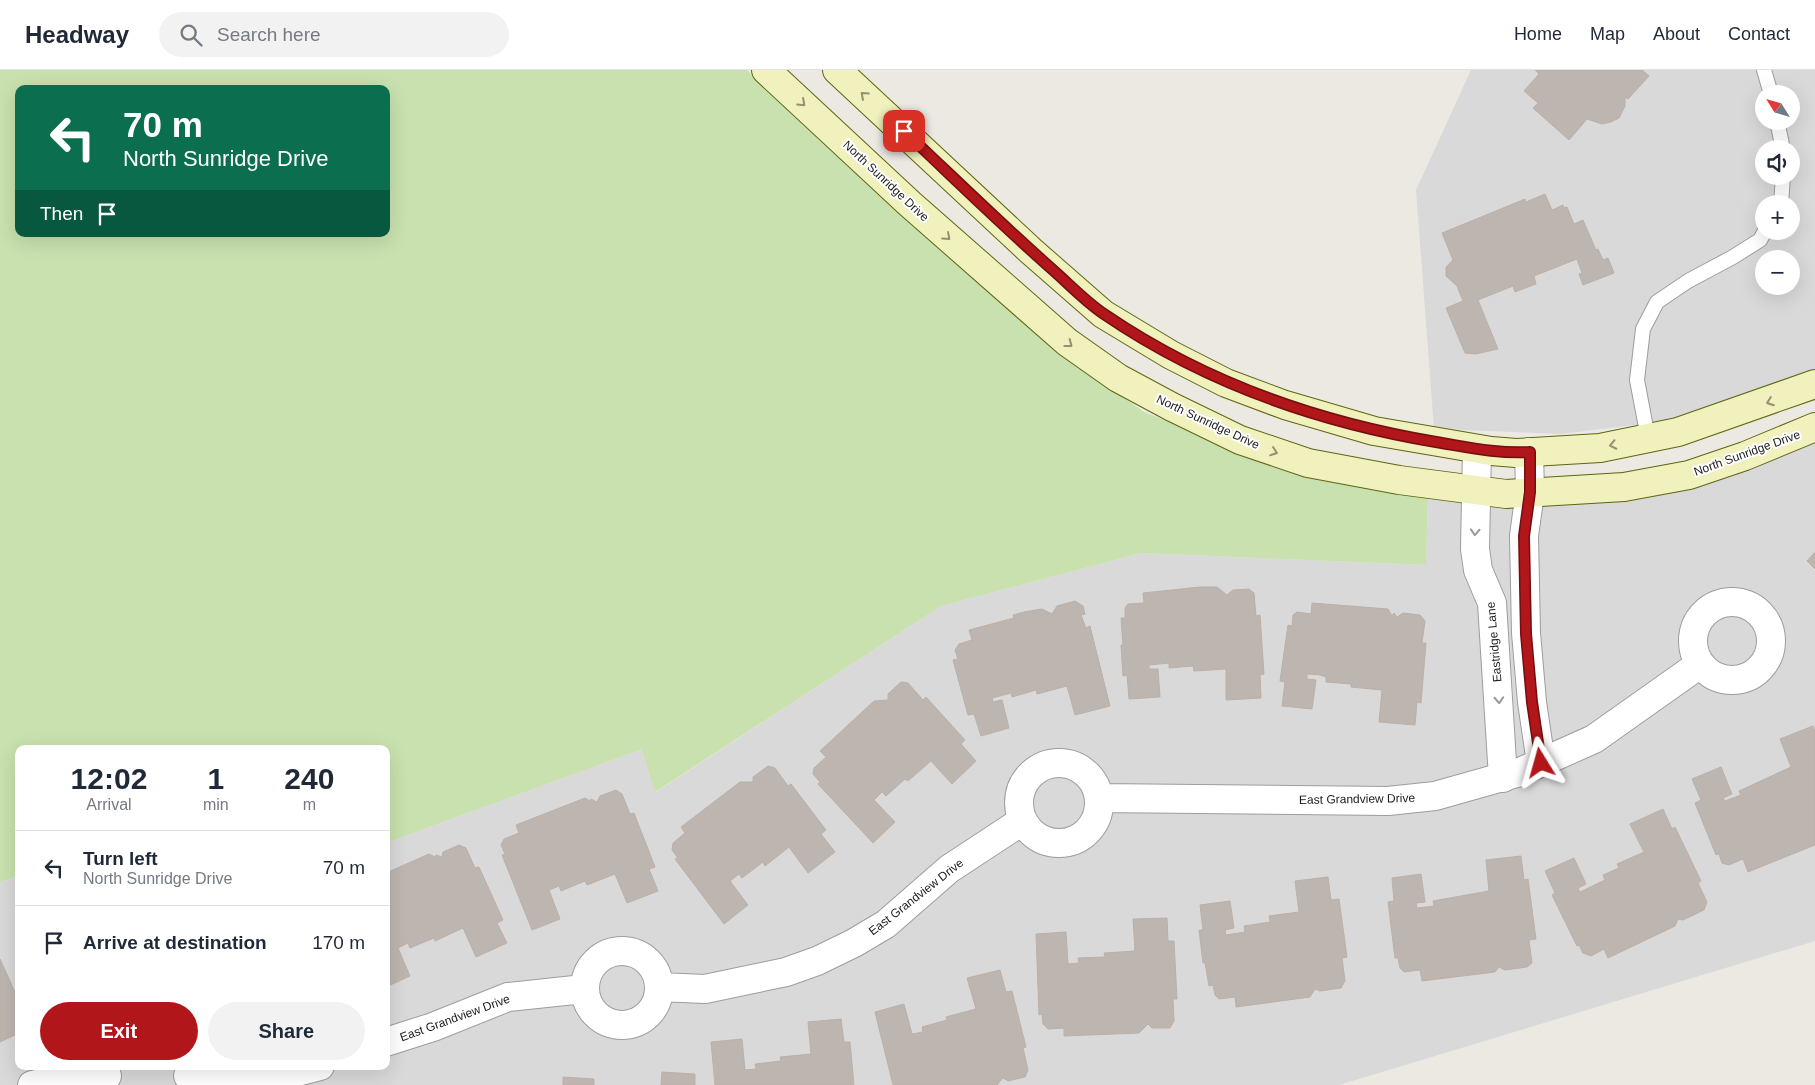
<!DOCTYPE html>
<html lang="en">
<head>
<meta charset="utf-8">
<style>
  :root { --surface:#fff; --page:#f2f2f3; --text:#1f2937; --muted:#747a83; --line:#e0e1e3; --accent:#b1171a }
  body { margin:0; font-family:Arial,sans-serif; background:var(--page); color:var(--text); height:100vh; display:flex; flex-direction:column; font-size:19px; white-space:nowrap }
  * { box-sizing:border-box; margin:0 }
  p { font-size:16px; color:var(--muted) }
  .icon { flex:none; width:28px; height:28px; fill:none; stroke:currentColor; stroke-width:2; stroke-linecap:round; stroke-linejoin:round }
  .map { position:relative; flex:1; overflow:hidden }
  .drawer { position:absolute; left:15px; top:675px; width:375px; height:325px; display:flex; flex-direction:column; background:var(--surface); border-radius:10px; box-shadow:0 5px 20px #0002 }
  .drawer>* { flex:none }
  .hud { position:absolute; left:15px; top:15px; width:375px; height:152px; border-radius:10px; box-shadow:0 5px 20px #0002; background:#0b6e4f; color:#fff; overflow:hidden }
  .needle { width:32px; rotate:307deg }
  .fabs { position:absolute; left:1755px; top:15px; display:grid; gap:10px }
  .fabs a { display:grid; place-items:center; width:45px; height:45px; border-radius:50%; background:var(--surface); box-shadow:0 5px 20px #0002; font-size:25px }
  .pin { position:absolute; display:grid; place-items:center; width:42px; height:42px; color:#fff; margin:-21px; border-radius:10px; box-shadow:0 2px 8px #0006 }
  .me { position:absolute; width:55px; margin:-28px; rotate:352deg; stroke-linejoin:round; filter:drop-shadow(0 0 4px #0008) }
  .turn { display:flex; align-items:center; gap:18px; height:105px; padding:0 25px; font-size:22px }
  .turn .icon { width:65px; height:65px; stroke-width:2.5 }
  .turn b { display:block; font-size:35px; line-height:42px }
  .then { display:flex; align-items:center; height:48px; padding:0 25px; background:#0003; gap:10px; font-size:19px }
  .eta { display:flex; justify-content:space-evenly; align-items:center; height:85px; text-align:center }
  .eta b { font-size:30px; font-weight:700; line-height:35px }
  .cta { display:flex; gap:10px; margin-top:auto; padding:10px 25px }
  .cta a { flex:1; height:58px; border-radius:30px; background:var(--accent); color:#fff; font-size:20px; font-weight:700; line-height:58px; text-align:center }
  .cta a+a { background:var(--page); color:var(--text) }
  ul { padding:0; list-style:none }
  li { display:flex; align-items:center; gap:15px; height:75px; padding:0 25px; border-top:1px solid var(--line) }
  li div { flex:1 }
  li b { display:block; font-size:19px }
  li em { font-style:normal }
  header { display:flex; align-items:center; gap:30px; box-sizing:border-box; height:70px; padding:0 25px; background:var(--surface); border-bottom:1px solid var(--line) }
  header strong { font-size:24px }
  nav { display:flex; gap:28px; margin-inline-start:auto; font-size:18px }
  .search { width:350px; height:45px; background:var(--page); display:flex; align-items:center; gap:12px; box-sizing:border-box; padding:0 18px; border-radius:28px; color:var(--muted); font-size:19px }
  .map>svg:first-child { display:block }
</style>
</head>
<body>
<header>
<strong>Headway</strong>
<div class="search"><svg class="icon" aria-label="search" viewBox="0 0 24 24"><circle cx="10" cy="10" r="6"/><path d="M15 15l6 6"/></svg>Search here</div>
<nav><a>Home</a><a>Map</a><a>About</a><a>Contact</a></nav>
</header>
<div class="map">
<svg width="1815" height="1015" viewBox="0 0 1815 1015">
  <rect width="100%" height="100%" fill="#ece9e3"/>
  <path fill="#dad9d9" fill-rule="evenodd" d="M 1471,0 L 1815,0 L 1815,302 L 1675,350 L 1561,364 L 1434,359 L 1416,120 ZM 1764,24 L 1791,24 L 1791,51 L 1764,51 ZM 1764,79 L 1791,79 L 1791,106 L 1764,106 ZM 1764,134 L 1791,134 L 1791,161 L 1764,161 ZM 1764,189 L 1791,189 L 1791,216 L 1764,216 Z
    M 1815,371 L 1815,871 L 1339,1015 L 0,1015 L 0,812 L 19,806 L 19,996 L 386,996 L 386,773 L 642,679 L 656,722 L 941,536 L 1141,483 L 1426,495 L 1428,426 L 1496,433 Z"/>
  <path fill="#c8e1ae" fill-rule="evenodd" d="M 0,0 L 747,0 L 986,218 L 1061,283 L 1144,342 L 1222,373 L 1428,426 L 1426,495 L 1141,483 L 941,536 L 655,722 L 642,679 L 386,773 L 386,679 L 19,679 L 19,806 L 0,812 ZM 19,19 L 386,19 L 386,164 L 19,164 Z"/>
  <path fill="#bcb5b0" stroke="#bcb0a7" d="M 1535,0 L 1642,0 L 1649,6 L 1628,29 L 1625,27 L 1625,36 L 1619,48 L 1611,52 L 1602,54 L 1587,49 L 1569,70 L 1533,38 L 1538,33 L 1524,21 L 1539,4 Z
    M 1545,124 L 1552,140 L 1563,135 L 1564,138 L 1567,137 L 1574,154 L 1583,150 L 1596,180 L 1598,179 L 1603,190 L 1608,188 L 1614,203 L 1583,215 L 1579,204 L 1582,203 L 1577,189 L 1534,206 L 1536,214 L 1515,222 L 1513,216 L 1478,230 L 1498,279 L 1476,284 L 1465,283 L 1446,238 L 1463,231 L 1457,216 L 1446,206 L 1446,197 L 1453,190 L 1442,163 L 1525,129 L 1526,132 Z
    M 1815,482 L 1815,499 L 1807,491 Z
    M 1200,517 L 1217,517 L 1227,525 L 1233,520 L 1249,519 L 1254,523 L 1256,546 L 1260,545 L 1264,604 L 1260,605 L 1261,628 L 1226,630 L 1226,599 L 1194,601 L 1193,596 L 1169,598 L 1169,593 L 1149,595 L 1149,599 L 1158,599 L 1160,627 L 1129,629 L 1127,605 L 1123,606 L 1121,575 L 1123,575 L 1121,548 L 1125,548 L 1125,538 L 1128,534 L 1144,533 L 1143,523 Z
    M 1075,531 L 1083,536 L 1085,544 L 1081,545 L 1086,558 L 1090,556 L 1110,636 L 1075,645 L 1067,616 L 1037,624 L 1036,620 L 1012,627 L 1011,623 L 992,628 L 993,632 L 1002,630 L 1009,658 L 981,666 L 974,644 L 968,645 L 953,590 L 958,589 L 955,580 L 959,574 L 972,570 L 969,560 L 1014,548 L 1013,545 L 1024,542 L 1042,539 L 1052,544 L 1057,536 Z
    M 1312,533 L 1388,539 L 1392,546 L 1394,543 L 1397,547 L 1403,543 L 1420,545 L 1425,551 L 1422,573 L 1426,573 L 1421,633 L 1417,632 L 1415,655 L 1379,652 L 1382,620 L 1351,617 L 1351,614 L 1326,612 L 1326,607 L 1320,605 L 1307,604 L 1307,609 L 1316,610 L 1312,639 L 1282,636 L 1285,612 L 1280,611 L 1288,555 L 1292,556 L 1293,545 L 1297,542 L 1311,544 Z
    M 901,612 L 908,613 L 923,630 L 926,627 L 965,670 L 961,674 L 976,691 L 952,714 L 931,691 L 908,711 L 905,709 L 886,726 L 882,722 L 874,730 L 895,752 L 873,773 L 818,714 L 820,712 L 813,704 L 814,698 L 826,687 L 820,681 L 874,631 L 888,630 L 888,624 Z
    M 1813,656 L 1815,661 L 1815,775 L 1748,802 L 1743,789 L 1729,795 L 1722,793 L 1719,784 L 1716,785 L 1695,733 L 1701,730 L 1692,709 L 1721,697 L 1732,724 L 1723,728 L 1725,731 L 1741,725 L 1739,721 L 1791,697 L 1780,669 Z
    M 768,696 L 775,698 L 788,716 L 791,714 L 826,760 L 821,764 L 835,782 L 808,803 L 789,777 L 765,796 L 763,792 L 742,808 L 739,804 L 730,811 L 748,835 L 724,854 L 675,789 L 678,788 L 672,780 L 673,773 L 685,763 L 681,757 L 740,712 L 753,712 L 753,707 Z
    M 616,720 L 622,724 L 630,744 L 634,743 L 655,797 L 649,799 L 658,821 L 627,833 L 615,804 L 587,815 L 585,811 L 561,821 L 559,816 L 549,820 L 560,849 L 532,860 L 502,785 L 505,784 L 501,775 L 504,769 L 519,763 L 516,755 L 585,728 L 590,731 L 591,729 L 597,732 L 600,726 Z
    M 1663,739 L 1672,759 L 1675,757 L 1701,811 L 1698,813 L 1707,832 L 1704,840 L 1683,850 L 1678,849 L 1675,856 L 1608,888 L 1604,879 L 1591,886 L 1583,883 L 1579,875 L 1577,876 L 1552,825 L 1555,823 L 1545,801 L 1574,788 L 1586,814 L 1578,818 L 1580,822 L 1605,810 L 1603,805 L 1619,798 L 1617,794 L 1644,782 L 1630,754 Z
    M 459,775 L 466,778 L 475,798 L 479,797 L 503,850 L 497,853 L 507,873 L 476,887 L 463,858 L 435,871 L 434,868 L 410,878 L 408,873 L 398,878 L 410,906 L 386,917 L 386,803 L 429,784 L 435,787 L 436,785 L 442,787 L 443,782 Z
    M 1521,786 L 1524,810 L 1528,809 L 1536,869 L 1529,870 L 1532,893 L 1527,897 L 1505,900 L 1499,897 L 1495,902 L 1422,911 L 1420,900 L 1404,902 L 1400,898 L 1398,888 L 1395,888 L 1388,832 L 1394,831 L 1392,808 L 1421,804 L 1425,832 L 1416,833 L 1417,838 L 1434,836 L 1433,831 L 1489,821 L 1486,790 Z
    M 1328,807 L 1331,830 L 1339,829 L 1347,887 L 1342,888 L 1345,911 L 1341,918 L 1320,921 L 1315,919 L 1310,927 L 1236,937 L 1235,927 L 1219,929 L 1215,925 L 1213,915 L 1209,916 L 1205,893 L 1203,893 L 1199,860 L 1203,860 L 1200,835 L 1230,831 L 1234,858 L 1225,860 L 1226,865 L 1245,862 L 1244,856 L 1270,852 L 1269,846 L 1299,842 L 1295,811 Z
    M 1167,848 L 1168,871 L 1174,871 L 1177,929 L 1173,929 L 1174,951 L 1170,958 L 1152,958 L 1148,954 L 1139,963 L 1064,966 L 1064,958 L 1048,959 L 1043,954 L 1042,944 L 1039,945 L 1036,864 L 1066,862 L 1068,894 L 1079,893 L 1078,888 L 1105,887 L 1104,883 L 1135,881 L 1133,849 Z
    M 0,889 L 19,931 L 19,937 L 16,938 L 19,944 L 19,963 L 0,972 Z
    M 1000,900 L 1006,922 L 1012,921 L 1026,977 L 1023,978 L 1028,1000 L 1025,1007 L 1008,1011 L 1003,1008 L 997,1015 L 893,1015 L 875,942 L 904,934 L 912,964 L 923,962 L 922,957 L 947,950 L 946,947 L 976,939 L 967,908 Z
    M 841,949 L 844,972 L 850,972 L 854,1015 L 715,1015 L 711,972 L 742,969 L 745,1000 L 756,999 L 755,994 L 781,991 L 780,987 L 811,984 L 808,952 Z
    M 662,1002 L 695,1004 L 695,1015 L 661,1015 Z
    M 563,1007 L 594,1009 L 594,1015 L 563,1015 Z"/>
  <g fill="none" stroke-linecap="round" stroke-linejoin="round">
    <g stroke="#9d9d9d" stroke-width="16">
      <path id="lane" d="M 1764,0 L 1771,24
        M 1777,51 L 1783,79
        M 1781,134 L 1783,106
        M 1648,368 L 1637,310 L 1643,259 L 1657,232 L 1688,211 L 1733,187 L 1760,170 L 1765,161"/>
    </g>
    <g stroke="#9d9d9d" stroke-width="30">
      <path id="street" d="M 1477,379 L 1475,479 L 1478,500 L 1492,533 L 1503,708
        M 1529,382 L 1530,422 L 1524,466 L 1526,563 L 1532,632 L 1541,693
        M1693 571a39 39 0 1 1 78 0a39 39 0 1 1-78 0Z
        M1019 733a40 40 0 1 1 80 0a40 40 0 1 1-80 0Z
        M 1099,728 L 1388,731 L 1435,726 L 1520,702 L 1594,669 L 1700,594
        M585 918a37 37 0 1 1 74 0a37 37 0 1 1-74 0Z
        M 659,917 L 705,919 L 786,902 L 817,891 L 854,873 L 886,854 L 949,799 L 1022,751
        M 386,972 L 433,957 L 508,927 L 584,919
        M 188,1006 C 212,1005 235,1010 258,1009 C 279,1008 300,1001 320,996
        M 32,1015 L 74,1005 L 107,1006"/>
    </g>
    <g stroke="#5e6511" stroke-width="30">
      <path id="secondary" d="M 766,0 L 910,134 L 1067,272 L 1118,308 L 1172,337 L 1240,370 L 1308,393 L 1399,410 L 1506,424 L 1624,417 L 1689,405 L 1745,386 L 1815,357
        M 837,0 L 1031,181 L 1103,244 L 1171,285 L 1226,313 L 1285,335 L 1374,361 L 1491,381 L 1516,383 L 1600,378 L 1678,362 L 1815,314"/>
    </g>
    <use href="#lane" stroke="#fff" stroke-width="14"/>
    <use href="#street" stroke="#fff" stroke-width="28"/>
    <use href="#secondary" stroke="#f0f1bc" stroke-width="28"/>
  </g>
  <defs><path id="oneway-chevron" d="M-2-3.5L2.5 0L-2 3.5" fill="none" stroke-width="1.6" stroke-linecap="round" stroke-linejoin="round" transform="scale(1.25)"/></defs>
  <g stroke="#919174">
    <use href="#oneway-chevron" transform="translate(864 25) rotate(-138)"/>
    <use href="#oneway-chevron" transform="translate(802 33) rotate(43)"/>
    <use href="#oneway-chevron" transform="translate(947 167) rotate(42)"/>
    <use href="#oneway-chevron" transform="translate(1069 274) rotate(37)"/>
    <use href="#oneway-chevron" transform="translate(1770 332) rotate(160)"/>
    <use href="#oneway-chevron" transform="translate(1613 375) rotate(168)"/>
    <use href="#oneway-chevron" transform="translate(1274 382) rotate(19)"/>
  </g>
  <g stroke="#999">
    <use href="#oneway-chevron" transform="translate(1475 462) rotate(93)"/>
    <use href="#oneway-chevron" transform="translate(1499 630) rotate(87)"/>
  </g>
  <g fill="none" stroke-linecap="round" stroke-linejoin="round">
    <g stroke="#730f11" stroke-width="12">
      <path id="route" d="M 904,61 C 954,108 1002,155 1053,200 C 1070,215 1086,232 1104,244 C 1205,313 1317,352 1436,372 C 1467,377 1498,384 1530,382 L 1530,422 L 1524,466 L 1526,564 L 1532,632 L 1541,693"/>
    </g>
    <use href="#route" stroke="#b1171a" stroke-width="9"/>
  </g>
  <g text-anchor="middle" stroke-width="4" stroke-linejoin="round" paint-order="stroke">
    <g font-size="12" fill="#1c1c1c" stroke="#fff">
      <text transform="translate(886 111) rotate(43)" y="4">North Sunridge Drive</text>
      <text transform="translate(1208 352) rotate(25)" y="4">North Sunridge Drive</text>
      <text transform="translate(1747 383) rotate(-20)" y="4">North Sunridge Drive</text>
      <text transform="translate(1494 572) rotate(-95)" y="4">Eastridge Lane</text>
      <text transform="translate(1357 729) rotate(-1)" y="4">East Grandview Drive</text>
      <text transform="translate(916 827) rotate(-38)" y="4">East Grandview Drive</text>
      <text transform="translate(455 948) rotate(-20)" y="4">East Grandview Drive</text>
    </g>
  </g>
</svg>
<div class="fabs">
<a><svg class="needle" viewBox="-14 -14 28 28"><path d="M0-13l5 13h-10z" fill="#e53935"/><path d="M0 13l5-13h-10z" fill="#747a83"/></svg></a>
<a><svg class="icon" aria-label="sound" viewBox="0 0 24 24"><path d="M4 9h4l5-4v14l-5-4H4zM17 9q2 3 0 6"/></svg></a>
<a>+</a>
<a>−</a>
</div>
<div class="pin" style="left:904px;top:61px;background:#d93025"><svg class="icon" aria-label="arrive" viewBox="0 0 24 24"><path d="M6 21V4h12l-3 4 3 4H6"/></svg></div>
<svg class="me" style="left:1541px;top:693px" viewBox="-20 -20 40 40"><path d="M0-17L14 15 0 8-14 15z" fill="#b1171a" stroke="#fff" stroke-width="4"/></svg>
<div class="hud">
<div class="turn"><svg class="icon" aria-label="left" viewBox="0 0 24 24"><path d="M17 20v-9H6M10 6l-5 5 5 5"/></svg><div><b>70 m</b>North Sunridge Drive</div></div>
<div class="then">Then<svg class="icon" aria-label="arrive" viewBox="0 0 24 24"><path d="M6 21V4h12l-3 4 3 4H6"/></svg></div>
</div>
<section class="drawer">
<div class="eta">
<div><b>12:02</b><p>Arrival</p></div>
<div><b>1</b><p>min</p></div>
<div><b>240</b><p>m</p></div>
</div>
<ul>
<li><svg class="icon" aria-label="left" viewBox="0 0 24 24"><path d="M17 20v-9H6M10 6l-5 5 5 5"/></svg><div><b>Turn left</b><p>North Sunridge Drive</p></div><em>70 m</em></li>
<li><svg class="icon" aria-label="arrive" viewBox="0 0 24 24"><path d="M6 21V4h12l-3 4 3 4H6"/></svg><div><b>Arrive at destination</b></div><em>170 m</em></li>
</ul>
<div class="cta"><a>Exit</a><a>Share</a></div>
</section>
</div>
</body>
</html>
